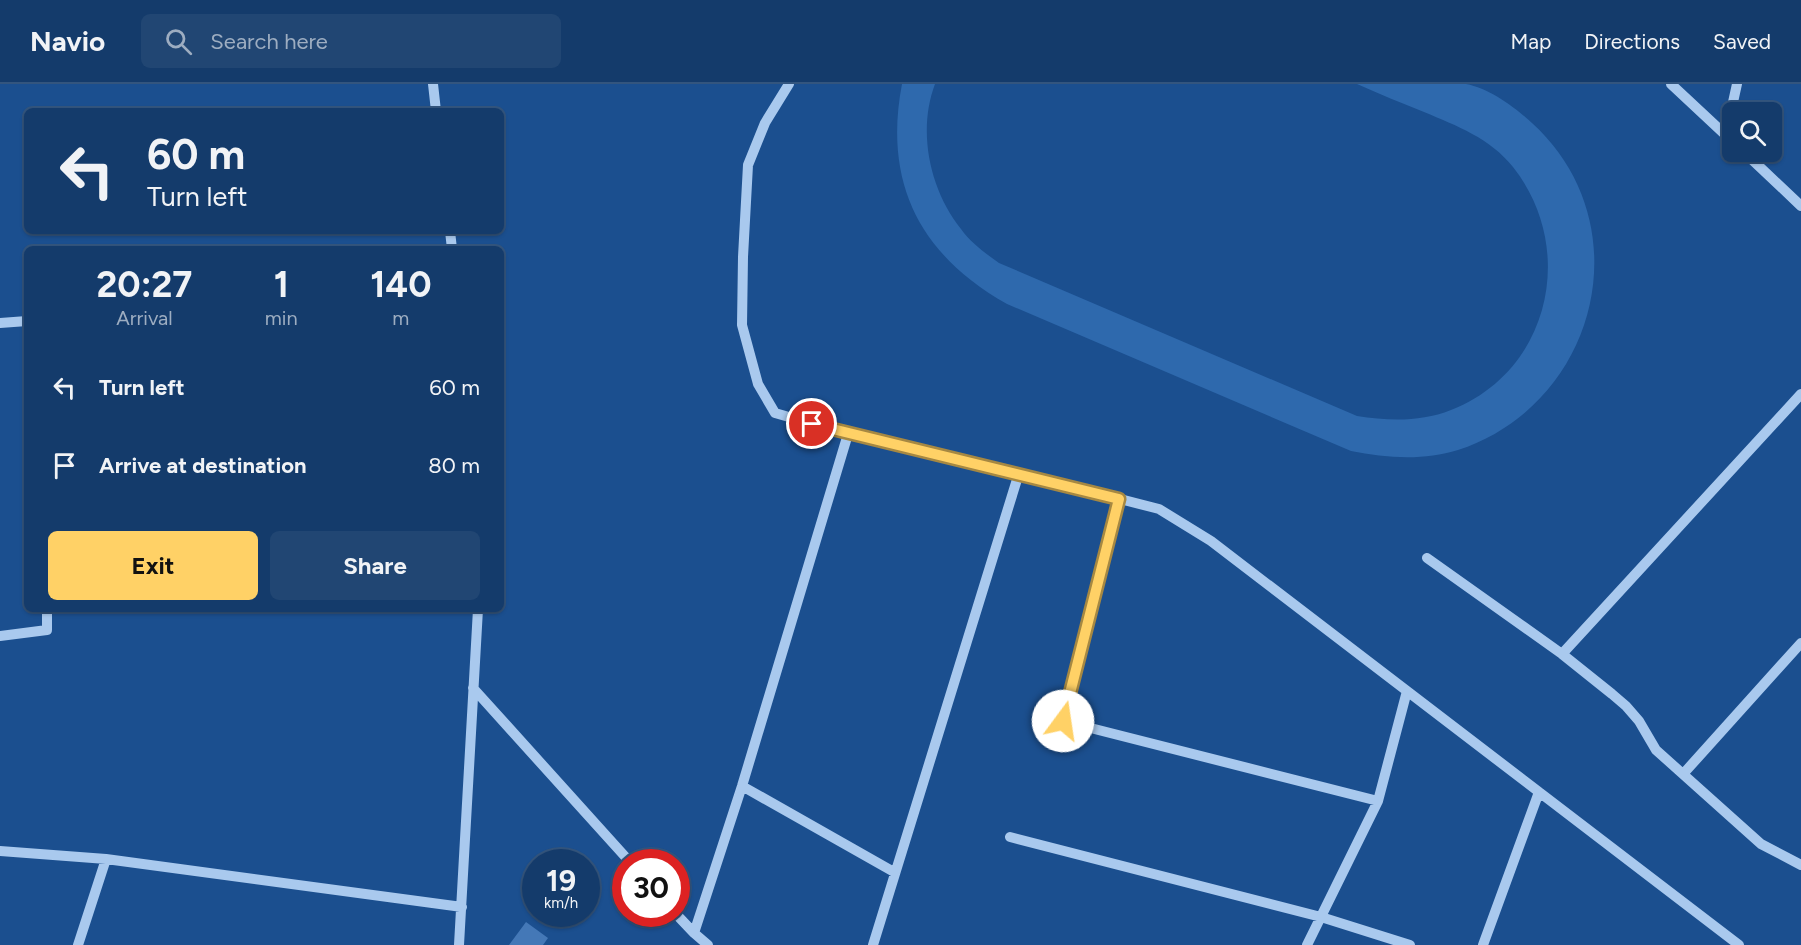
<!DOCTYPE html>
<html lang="en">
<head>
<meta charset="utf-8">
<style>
  :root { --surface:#143b6b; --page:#214673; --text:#f1f3f6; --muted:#9dadc1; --line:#33557e; --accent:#ffd166 }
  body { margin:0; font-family:Figtree,sans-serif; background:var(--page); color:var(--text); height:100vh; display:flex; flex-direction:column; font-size:22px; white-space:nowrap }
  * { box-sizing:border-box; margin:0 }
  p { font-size:20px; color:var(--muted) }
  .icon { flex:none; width:33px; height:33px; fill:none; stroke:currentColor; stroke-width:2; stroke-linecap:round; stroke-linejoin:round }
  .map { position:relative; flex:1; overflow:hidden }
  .details { position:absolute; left:24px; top:162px; width:480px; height:366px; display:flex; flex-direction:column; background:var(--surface); border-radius:9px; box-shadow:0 2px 4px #0004,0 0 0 2px var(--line) }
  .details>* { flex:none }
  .top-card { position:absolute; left:24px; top:24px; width:480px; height:126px; border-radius:9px; box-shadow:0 2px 4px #0004,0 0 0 2px var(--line); background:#143b6b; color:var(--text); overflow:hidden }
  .controls { position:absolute; left:1722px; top:18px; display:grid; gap:12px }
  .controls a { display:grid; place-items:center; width:60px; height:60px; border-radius:9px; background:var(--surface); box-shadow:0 2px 4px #0004,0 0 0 2px var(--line); font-size:30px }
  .speed { position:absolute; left:522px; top:765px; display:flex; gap:12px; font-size:30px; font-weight:700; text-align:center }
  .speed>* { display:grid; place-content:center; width:78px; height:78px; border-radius:50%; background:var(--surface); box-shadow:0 2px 4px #0004,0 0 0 2px var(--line); line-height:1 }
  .speed small { font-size:15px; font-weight:400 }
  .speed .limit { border:9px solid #d22; background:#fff; color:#111 }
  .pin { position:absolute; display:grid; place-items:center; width:51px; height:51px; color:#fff; margin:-26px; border:3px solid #fff; border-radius:50%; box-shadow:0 2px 6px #0007 }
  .me { position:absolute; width:66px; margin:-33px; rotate:14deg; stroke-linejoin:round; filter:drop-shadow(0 0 4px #0008) }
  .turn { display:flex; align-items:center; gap:21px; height:126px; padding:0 24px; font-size:27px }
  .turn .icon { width:78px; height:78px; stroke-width:2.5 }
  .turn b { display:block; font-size:42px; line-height:51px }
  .eta { display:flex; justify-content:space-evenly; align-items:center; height:102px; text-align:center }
  .eta b { font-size:36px; font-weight:700; line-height:42px }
  .primary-button { display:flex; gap:12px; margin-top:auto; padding:12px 24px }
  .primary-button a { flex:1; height:69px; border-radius:9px; background:var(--accent); color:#111; font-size:24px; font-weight:700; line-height:69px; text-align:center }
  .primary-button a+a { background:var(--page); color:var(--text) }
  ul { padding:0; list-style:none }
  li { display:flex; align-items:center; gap:18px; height:78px; padding:0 24px }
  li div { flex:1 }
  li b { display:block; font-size:22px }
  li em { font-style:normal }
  header { display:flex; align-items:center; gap:36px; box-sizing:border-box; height:84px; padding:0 30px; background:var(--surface); border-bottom:2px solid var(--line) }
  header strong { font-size:28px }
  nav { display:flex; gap:33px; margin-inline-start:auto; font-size:21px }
  .search { width:420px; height:54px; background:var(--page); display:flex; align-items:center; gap:15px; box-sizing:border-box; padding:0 21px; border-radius:9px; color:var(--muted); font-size:22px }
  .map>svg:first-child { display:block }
</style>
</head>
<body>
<header>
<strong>Navio</strong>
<div class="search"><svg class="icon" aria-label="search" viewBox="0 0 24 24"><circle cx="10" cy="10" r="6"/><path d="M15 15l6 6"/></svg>Search here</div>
<nav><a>Map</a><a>Directions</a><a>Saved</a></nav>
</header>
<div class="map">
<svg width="1801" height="861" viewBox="0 0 1801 861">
  <rect width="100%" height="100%" fill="#1b4f8f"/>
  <path fill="#2e69ad" d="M 902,0 L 935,0 C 917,48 930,106 961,145 C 971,159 985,169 999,179 L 1357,332 C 1389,337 1421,338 1451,326 C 1551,287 1577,164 1513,83 C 1490,54 1457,42 1424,28 C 1402,19 1379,10 1357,0 C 1383,0 1409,0 1434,0 C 1445,0 1457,0 1466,0 C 1489,4 1516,24 1532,39 C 1643,140 1598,320 1458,366 C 1423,377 1386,374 1351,367 L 1007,220 C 920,171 883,99 902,0 Z"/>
  <path fill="#4478b7" d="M 526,838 L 548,854 L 543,861 L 509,861 Z"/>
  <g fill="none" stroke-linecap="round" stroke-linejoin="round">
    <path stroke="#a9c9ee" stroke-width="10" d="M 433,0 L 436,27
      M 789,0 L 765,39 L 748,81 L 743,173 L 742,241 L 758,300 L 775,329 L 848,350 L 1019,389 L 1159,425 L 1211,457 L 1739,861
      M 1671,0 L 1732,57
      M 1726,50 L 1737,0
      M 1744,68 L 1801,122
      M 450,147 L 452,165
      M 0,239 L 27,237
      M 1119,415 L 1063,637 L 1378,717 L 1307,861
      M 1427,474 L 1562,570 L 1612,610 L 1626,622 L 1639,637 L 1656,666 L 1761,760 L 1801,781
      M 0,552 L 47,546 L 47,525
      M 1562,570 L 1801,310
      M 473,604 L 630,778
      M 1684,689 L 1801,559
      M 742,702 L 894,788
      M 1378,717 L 1407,607
      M 1010,753 L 1321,833 L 1410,861
      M 0,767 L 106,775 L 462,823
      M 676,830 L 694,849
      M 78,861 L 106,775
      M 459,861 L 478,525
      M 708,861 L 694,849 L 742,702 L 848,350
      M 873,861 L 1019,389
      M 1483,861 L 1539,708"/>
  </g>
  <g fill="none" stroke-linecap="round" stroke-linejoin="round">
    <g stroke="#a68842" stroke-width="15">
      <path id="route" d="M 812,340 L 1119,415 L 1063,637"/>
    </g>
    <use href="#route" stroke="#ffd166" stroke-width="10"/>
  </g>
</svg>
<div class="controls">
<a><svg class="icon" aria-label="search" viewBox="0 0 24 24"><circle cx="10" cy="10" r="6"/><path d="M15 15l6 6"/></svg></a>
</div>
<div class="speed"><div>19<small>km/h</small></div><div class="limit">30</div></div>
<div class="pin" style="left:812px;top:340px;background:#d93025"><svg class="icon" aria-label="arrive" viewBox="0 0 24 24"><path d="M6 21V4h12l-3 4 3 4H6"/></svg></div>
<svg class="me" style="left:1063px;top:637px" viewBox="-20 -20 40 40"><circle r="19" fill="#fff"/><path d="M0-13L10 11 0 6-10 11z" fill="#ffd166"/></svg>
<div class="top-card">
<div class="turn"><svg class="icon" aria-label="left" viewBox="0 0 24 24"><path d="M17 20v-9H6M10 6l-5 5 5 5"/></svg><div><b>60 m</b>Turn left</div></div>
</div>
<section class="details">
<div class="eta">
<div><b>20:27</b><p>Arrival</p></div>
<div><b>1</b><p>min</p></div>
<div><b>140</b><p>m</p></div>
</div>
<ul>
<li><svg class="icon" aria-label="left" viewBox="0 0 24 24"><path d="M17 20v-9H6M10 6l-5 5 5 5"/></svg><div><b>Turn left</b></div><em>60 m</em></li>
<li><svg class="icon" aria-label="arrive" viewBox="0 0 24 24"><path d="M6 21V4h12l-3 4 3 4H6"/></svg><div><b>Arrive at destination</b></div><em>80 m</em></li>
</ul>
<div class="primary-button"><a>Exit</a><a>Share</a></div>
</section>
</div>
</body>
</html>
